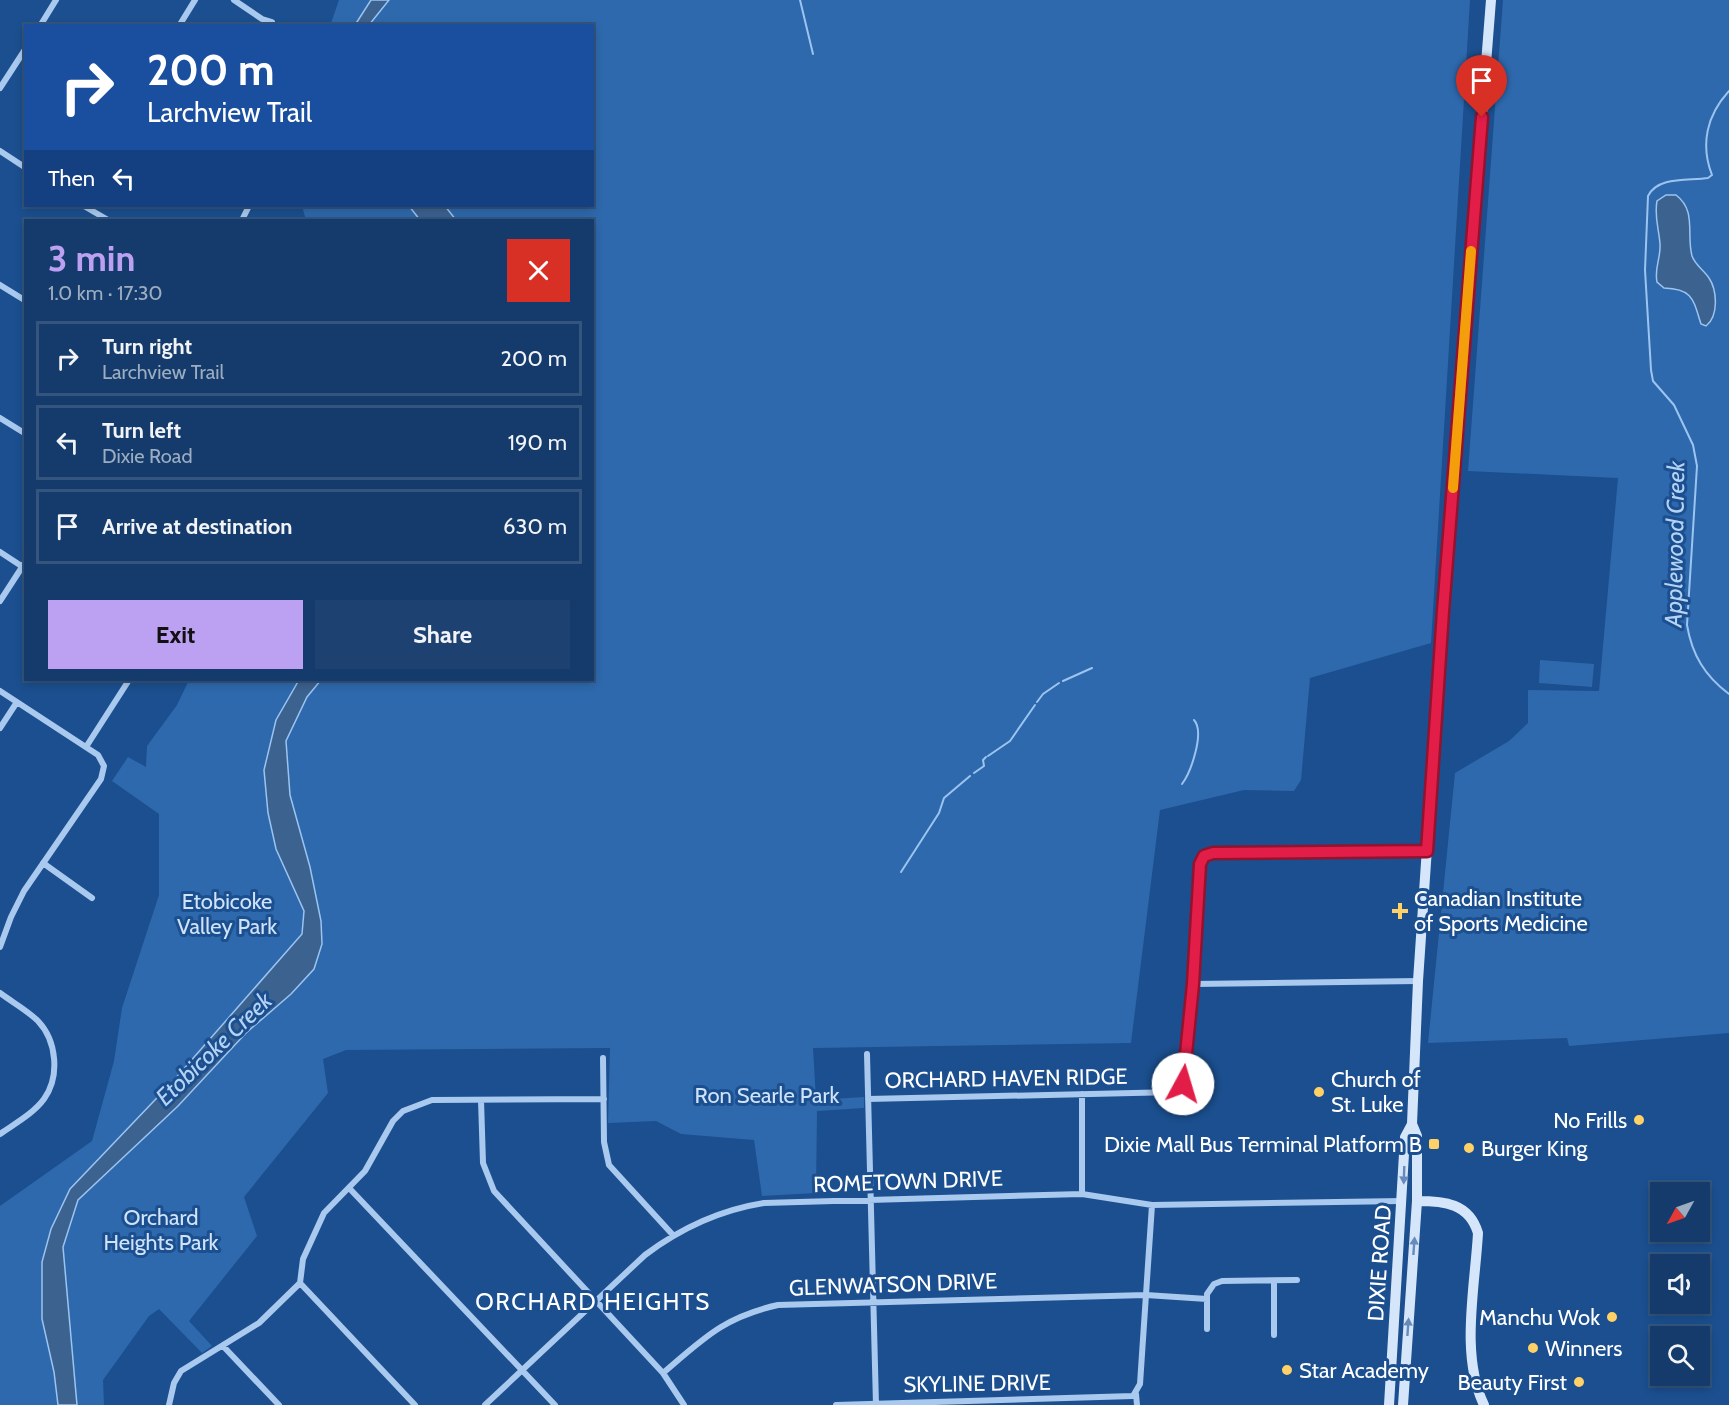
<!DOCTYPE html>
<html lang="en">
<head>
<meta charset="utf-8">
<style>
  :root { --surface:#143b6b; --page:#1d4271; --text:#f1f3f6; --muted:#9dadc1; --line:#33557e; --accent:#bca0f2 }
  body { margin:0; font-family:Cabin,sans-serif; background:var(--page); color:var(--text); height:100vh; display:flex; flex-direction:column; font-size:22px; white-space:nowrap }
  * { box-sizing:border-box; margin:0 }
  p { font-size:20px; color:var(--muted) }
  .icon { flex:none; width:33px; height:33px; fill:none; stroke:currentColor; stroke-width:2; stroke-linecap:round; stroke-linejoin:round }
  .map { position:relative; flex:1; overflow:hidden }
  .side { position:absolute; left:24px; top:219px; width:570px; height:462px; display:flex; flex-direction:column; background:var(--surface); border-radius:0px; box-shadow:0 3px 9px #0003,0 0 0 2px var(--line) }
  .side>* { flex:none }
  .top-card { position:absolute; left:24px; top:24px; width:570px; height:183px; border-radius:0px; box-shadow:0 3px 9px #0003,0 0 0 2px var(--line); background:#1a4fa0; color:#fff; overflow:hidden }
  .needle { width:39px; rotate:230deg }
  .fabs { position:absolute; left:1650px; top:1182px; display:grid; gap:12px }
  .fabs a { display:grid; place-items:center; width:60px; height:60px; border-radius:0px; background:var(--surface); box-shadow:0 3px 9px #0003,0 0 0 2px var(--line); font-size:30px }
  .pin { position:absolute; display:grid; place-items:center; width:51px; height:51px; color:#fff; margin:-62px -26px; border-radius:50% 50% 50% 0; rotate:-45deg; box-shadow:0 0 6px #0007 }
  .pin .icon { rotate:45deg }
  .me { position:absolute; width:66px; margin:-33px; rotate:6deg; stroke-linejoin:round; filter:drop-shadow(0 0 4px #0008) }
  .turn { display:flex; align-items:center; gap:21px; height:126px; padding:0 24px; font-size:27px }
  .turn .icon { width:78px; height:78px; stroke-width:2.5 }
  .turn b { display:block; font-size:42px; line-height:51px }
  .then { display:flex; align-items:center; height:57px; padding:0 24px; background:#0003; gap:12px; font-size:22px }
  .round { display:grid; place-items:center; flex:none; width:63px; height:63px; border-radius:0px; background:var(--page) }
  .headline { display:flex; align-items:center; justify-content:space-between; height:102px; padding:0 24px }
  h1 { font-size:36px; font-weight:800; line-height:45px; color:var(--accent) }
  .action { display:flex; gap:12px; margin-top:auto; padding:12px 24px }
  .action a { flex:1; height:69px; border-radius:0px; background:var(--accent); color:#111; font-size:24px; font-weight:800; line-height:69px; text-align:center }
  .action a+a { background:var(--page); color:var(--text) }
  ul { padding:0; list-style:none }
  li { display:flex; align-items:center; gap:18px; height:75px; margin:0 12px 9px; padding:0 12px; border:3px solid var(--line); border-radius:0px }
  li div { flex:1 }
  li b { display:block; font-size:22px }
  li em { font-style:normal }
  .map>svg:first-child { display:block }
</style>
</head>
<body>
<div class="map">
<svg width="1729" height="1405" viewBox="0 0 1729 1405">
  <rect width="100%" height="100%" fill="#1b4f8f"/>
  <path fill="#2e69ad" d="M 339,0 L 371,0 L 355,25 L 330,26 Z
    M 389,0 L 1470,0 L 1431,643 L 1310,678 L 1301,780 L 1294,791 L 1244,790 L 1160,810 L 1131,1043 L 813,1048 L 816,1100 L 864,1097 L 864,1108 L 817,1111 L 816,1193 L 762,1196 L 754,1140 L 681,1134 L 656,1121 L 608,1123 L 610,1048 L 346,1050 L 323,1059 L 328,1093 L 244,1197 L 257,1236 L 189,1321 L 212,1346 L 202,1353 L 159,1309 L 149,1316 L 103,1380 L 104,1405 L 77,1405 L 63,1247 L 78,1200 L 130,1152 L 246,1033 L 291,994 L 314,969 L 322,944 L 321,921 L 310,867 L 290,795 L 286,741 L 307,697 L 321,680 L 592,680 L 592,220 L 456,220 L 445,206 L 592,206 L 592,26 L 369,25 Z
    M 1503,0 L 1729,0 L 1729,1033 L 1569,1046 L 1567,1038 L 1428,1043 L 1455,773 L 1509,741 L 1528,723 L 1528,690 L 1599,691 L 1618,478 L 1468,471 Z
    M 302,206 L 409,206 L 420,220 L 306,220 Z
    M 1540,660 L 1594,664 L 1592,687 L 1539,683 Z
    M 189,680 L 299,680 L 276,720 L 276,849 L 304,911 L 302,934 L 174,1080 L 70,1189 L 51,1229 L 42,1262 L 58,1405 L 0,1405 L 0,1206 L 92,1141 L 114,1061 L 122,1008 L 159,895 L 159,814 L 112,781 L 128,757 L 146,767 L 147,746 L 177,705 Z"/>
  <path fill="#3c6290" stroke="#9cc4f0" stroke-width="1.5" d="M 371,0 L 389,0 L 369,25 L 355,25 Z
    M 1666,195 L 1676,195 C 1697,211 1686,234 1692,256 C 1695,265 1704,270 1709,278 C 1717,290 1719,316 1706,326 L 1701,324 C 1693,299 1693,289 1664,288 L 1657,282 C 1654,268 1661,258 1660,244 C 1659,229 1654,217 1657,201 Z
    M 409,206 L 445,206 L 456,220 L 420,220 Z
    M 299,680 L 321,680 L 307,697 L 286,741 L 290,795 L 310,867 L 321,921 L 322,944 L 314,969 L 291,994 L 246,1033 L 178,1106 L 78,1200 L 63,1247 L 77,1405 L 58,1405 L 54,1372 L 42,1319 L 42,1262 L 51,1229 L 70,1189 L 174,1080 L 302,934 L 304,911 L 276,849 L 268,813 L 264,770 L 276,720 Z"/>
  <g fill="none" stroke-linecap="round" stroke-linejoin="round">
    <path stroke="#9cc4f0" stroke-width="2" d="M 800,0 L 813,54
      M 1729,91 C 1707,115 1700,144 1712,175 L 1708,178 C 1688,181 1658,176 1648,196 L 1645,270 L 1651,370 L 1653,381 L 1674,405 L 1693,445 L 1697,466 L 1687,625 C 1692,655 1705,676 1729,694
      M 1063,681 L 1092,668
      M 1037,702 L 1043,694 L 1059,683
      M 988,756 L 1010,741 L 1035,705
      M 974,773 L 984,766 L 983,760 L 986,757
      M 1182,784 C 1191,772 1205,732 1194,720
      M 901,872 L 939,813 L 944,798 L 970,776"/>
    <path stroke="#a9c9ee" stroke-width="6" d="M 234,0 L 262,19 L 272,22
      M 40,26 L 56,0
      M 179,26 L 195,0
      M 0,88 L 26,48
      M 0,151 L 26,168
      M 84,206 L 108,220
      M 242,220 L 249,206
      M 0,285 L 26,301
      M 0,418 L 26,434
      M 0,552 L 26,569
      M 0,601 L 26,561
      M 0,691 L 98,755 L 104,766 L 101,779 L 24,891 L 11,917 L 0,947
      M 0,728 L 17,702
      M 86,747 L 129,680
      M 43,863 L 92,898
      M 1193,984 L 1418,981
      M 0,993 C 12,1002 27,1010 38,1021 C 57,1041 60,1077 44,1099 C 33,1114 14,1124 0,1134
      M 867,1054 L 876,1405
      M 603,1058 L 604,1142 L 609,1165 L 672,1234
      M 868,1099 L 1176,1092 L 1182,1087 L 1185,1079 L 1200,864 L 1204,856 L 1213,853 L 1427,851
      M 481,1100 L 483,1163 L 494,1191 L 663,1373 L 684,1405
      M 350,1189 L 555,1405
      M 1082,1194 L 1082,1094
      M 1274,1281 L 1274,1335
      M 300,1283 L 415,1405
      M 1207,1329 L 1207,1294 L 1214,1284 L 1222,1281 L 1297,1280
      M 223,1346 L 279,1405
      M 663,1373 C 704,1338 724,1317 778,1305 L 1146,1295 L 1207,1299
      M 1136,1394 L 1137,1405
      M 169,1405 L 174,1383 L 181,1371 L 259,1323 L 300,1283 L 303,1259 L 324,1213 L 365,1171 L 393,1121 L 403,1111 L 432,1100 L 604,1099
      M 485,1405 L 645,1255 C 681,1228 720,1210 764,1203 L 1082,1194 L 1152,1205 L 1402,1201
      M 836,1405 L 1133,1396 L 1140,1384 L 1152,1205"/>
    <path stroke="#d6e6fa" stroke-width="10" d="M 1417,1201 C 1444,1201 1469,1203 1478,1233 C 1475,1288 1460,1355 1484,1405
      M 1389,1405 L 1405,1137 L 1412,1124
      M 1403,1405 L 1417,1201 L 1417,1136 L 1412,1124 L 1418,981 L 1443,611 L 1491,0"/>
  </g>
  <defs><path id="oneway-solid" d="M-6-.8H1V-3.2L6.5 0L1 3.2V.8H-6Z" transform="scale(1.5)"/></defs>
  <g fill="#668bba">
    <use href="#oneway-solid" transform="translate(1404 1175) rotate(92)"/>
    <use href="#oneway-solid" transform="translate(1414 1246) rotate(-86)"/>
    <use href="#oneway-solid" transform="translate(1408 1327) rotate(-86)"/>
  </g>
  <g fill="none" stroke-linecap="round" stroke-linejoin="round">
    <g stroke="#92132f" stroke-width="15">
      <path id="route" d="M 1183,1084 L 1193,984 L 1200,864 L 1204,856 L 1213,853 L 1427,851 L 1443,611 L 1482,117"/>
    </g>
    <use href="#route" stroke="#e11d48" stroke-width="10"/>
    <path stroke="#f59e0b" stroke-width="10" d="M 1453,488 L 1471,251"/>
  </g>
  <g fill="#ffd166" stroke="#1b4f8f" stroke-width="2">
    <path d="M1397 902h6v6h6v6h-6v6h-6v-6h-6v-6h6z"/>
    <circle cx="1319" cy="1092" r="6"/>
    <circle cx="1639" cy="1120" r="6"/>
    <rect x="1428" y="1138" width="12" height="12" rx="3"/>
    <circle cx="1469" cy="1148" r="6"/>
    <circle cx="1612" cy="1317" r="6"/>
    <circle cx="1533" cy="1348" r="6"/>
    <circle cx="1287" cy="1370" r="6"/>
    <circle cx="1579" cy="1382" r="6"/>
  </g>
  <g text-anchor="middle" stroke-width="6" stroke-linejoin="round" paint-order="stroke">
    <g font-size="22" fill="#fff" stroke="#1b4f8f" text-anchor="start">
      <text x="1414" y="906">Canadian Institute<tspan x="1414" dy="25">of Sports Medicine</tspan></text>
      <text x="1331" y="1087">Church of<tspan x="1331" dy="25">St. Luke</tspan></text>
      <text x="1627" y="1128" text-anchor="end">No Frills</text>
      <text x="1422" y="1152" text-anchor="end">Dixie Mall Bus Terminal Platform B</text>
      <text x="1481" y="1156">Burger King</text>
      <text x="1600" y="1325" text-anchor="end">Manchu Wok</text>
      <text x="1545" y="1356">Winners</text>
      <text x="1299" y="1378">Star Academy</text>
      <text x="1567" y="1390" text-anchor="end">Beauty First</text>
    </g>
    <g font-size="22" fill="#cfe3fa" stroke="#1b4f8f">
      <text x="227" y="909">Etobicoke<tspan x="227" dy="25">Valley Park</tspan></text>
      <text x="767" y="1103">Ron Searle Park</text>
      <text x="161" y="1225">Orchard<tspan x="161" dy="25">Heights Park</tspan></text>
    </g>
    <g font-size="22" fill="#fff" stroke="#1b4f8f">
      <text transform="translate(1006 1078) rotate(-1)" y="8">ORCHARD HAVEN RIDGE</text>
      <text transform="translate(908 1181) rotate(-2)" y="8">ROMETOWN DRIVE</text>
      <text transform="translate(1379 1263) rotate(-86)" y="8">DIXIE ROAD</text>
      <text transform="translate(893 1284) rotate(-2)" y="8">GLENWATSON DRIVE</text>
      <text transform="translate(977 1383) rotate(-1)" y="8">SKYLINE DRIVE</text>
    </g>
    <g font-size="24" font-style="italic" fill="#b5d3f5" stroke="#1b4f8f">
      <text transform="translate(1675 544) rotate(-89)" y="8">Applewood Creek</text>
      <text transform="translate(214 1049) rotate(-44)" y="8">Etobicoke Creek</text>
    </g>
    <g font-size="24" letter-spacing="1.5" fill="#fff" stroke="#1b4f8f">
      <text x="593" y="1310">ORCHARD HEIGHTS</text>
    </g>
  </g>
</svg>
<div class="fabs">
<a><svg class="needle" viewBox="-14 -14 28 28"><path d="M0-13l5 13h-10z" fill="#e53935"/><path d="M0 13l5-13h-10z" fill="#9dadc1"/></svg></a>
<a><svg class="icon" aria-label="sound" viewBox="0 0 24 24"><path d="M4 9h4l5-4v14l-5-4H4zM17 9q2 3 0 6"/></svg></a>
<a><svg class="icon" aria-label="search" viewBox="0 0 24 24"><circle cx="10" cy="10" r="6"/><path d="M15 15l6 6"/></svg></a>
</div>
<div class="pin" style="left:1482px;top:117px;background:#d93025"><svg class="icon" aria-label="arrive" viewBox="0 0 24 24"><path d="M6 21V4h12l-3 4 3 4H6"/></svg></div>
<svg class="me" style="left:1183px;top:1084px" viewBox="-20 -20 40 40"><circle r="19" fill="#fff"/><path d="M0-13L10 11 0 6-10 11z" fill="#e11d48"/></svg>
<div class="top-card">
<div class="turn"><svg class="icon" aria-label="right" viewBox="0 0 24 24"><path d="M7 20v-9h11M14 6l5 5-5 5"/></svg><div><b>200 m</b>Larchview Trail</div></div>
<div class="then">Then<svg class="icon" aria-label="left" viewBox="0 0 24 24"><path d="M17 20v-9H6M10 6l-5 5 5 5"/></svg></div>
</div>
<section class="side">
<div class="headline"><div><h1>3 min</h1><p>1.0 km · 17:30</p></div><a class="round" style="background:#d93025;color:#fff"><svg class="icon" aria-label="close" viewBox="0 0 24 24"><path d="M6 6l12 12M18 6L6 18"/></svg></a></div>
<ul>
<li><svg class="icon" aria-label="right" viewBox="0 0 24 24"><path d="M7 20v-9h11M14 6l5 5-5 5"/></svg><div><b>Turn right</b><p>Larchview Trail</p></div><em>200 m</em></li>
<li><svg class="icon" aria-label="left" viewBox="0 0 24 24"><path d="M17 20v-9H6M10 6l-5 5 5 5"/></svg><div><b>Turn left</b><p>Dixie Road</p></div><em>190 m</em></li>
<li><svg class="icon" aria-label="arrive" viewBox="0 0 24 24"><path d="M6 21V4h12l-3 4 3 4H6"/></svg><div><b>Arrive at destination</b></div><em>630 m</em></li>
</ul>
<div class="action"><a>Exit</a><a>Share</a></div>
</section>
</div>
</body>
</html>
